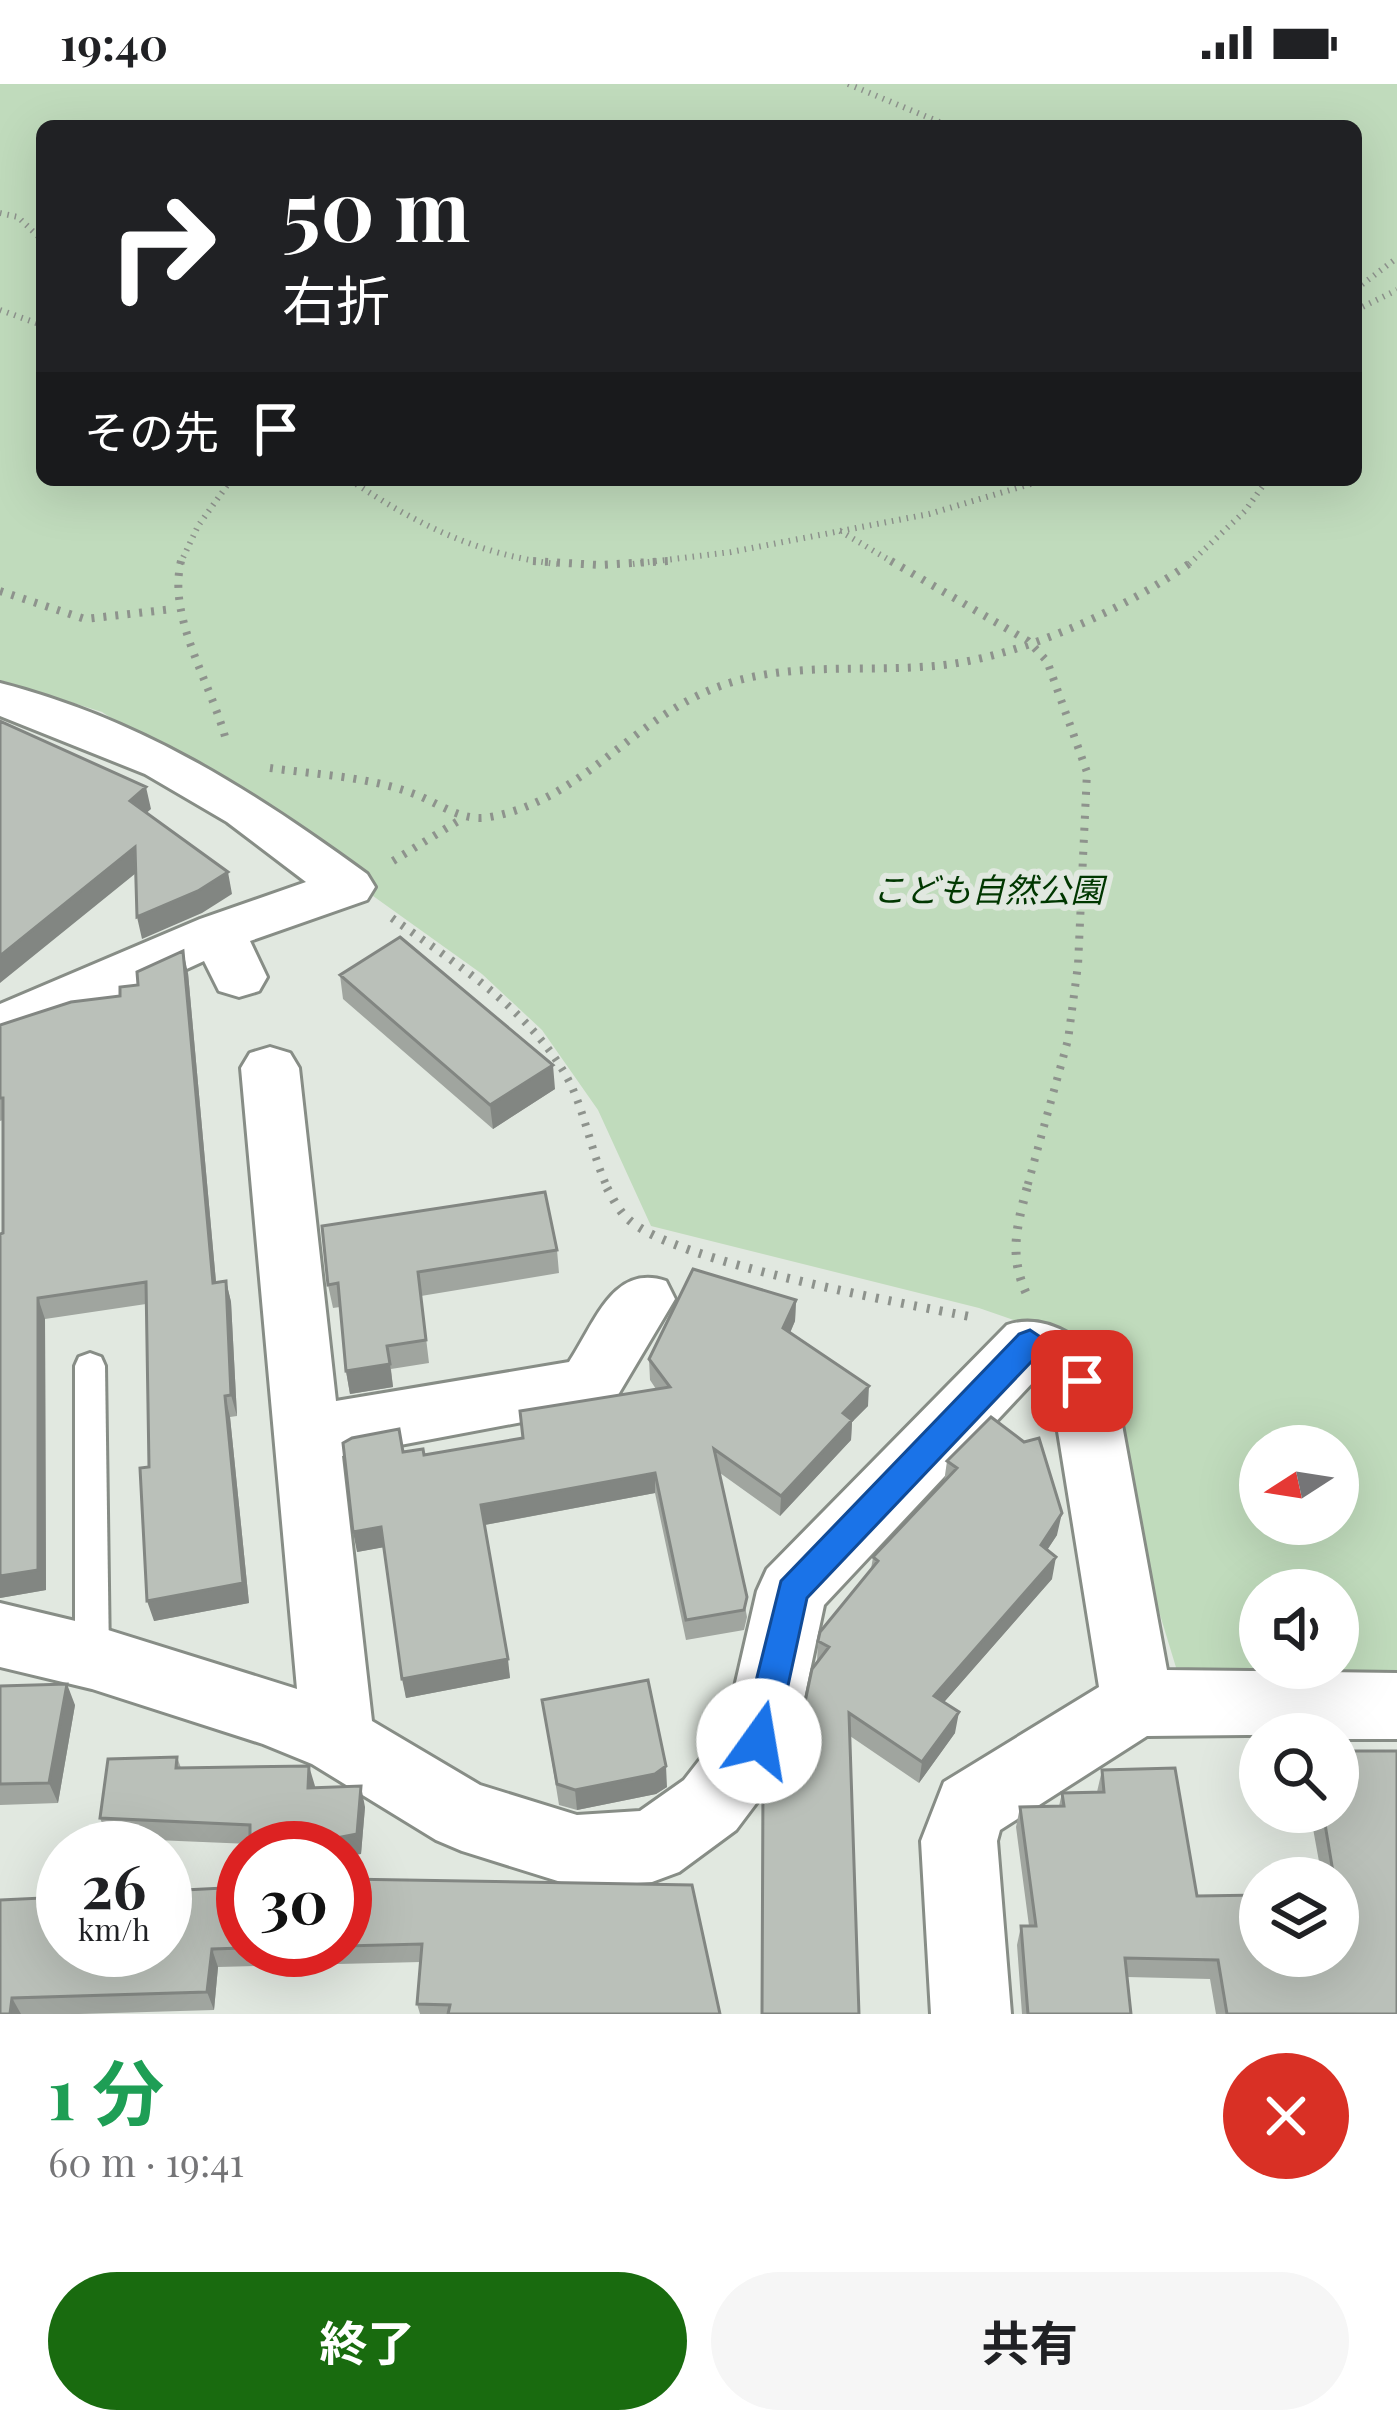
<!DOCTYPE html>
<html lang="ja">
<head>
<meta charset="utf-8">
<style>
  :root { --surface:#fff; --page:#f6f6f6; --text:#202124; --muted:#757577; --accent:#196b0f }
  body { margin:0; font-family:"Playfair Display","Noto Sans JP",serif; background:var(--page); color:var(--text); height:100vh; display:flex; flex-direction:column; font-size:45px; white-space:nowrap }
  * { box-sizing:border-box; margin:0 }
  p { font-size:39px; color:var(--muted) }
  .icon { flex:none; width:66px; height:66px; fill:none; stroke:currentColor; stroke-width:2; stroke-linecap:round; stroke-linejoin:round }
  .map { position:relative; height:1930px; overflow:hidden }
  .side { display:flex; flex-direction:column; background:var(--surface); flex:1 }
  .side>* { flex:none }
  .banner { position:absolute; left:36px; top:36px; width:1326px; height:366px; border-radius:18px; box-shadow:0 12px 48px #0002; background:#202124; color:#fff; overflow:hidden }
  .needle { width:78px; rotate:258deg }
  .fabs { position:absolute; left:1239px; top:1341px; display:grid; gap:24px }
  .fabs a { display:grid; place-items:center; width:120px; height:120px; border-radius:50%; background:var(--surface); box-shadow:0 12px 48px #0002; font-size:60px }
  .speed { position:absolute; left:36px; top:1737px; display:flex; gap:24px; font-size:60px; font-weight:700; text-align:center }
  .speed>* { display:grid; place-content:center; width:156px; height:156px; border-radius:50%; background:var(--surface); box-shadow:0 12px 48px #0002; line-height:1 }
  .speed small { font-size:30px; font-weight:400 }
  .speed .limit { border:18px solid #d22; background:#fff; color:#111 }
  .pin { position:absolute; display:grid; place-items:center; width:102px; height:102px; color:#fff; margin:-51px; border-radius:24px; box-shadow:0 6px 18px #0006 }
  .me { position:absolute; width:132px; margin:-66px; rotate:13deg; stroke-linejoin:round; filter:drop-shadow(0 0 9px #0008) }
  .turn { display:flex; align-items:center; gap:42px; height:252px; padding:0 48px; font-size:54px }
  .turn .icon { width:156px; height:156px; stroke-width:2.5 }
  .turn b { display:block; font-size:84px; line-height:102px }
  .then { display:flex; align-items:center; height:114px; padding:0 48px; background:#0003; gap:24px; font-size:45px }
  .round { display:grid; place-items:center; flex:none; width:126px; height:126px; border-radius:63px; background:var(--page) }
  .head { display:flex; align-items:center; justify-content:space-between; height:204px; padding:0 48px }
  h1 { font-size:72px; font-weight:700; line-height:90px; color:#1e9e55 }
  .primary-button { display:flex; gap:24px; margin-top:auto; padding:24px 48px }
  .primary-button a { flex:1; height:138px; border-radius:72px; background:var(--accent); color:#fff; font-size:48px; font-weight:700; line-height:138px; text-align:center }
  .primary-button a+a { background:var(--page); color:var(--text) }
  .status { display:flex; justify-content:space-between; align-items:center; height:84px; padding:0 60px; background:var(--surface); direction:ltr }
  .status svg { height:33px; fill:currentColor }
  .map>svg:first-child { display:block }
</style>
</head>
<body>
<div class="status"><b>19:40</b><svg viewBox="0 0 49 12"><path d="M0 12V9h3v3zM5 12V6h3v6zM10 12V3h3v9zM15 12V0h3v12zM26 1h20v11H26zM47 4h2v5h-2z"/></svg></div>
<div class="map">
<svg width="1397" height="1930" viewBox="0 0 1397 1930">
  <rect width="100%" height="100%" fill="#e1e8e0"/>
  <path fill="#c0dbbc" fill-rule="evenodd" d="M 0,0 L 1397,0 L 1397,1593 L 1178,1590 L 1082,1274 L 1046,1247 L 979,1224 L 651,1142 L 598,1026 L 542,946 L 482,890 L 313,769 L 102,628 L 0,596 ZM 42,42 L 1356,42 L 1356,396 L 42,396 ZM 1260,1362 L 1338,1362 L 1338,1440 L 1260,1440 ZM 1260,1506 L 1338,1506 L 1338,1584 L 1260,1584 Z"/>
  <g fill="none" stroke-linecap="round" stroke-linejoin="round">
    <g stroke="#878d86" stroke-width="6">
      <path id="service" d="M 90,1269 L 101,1273 L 105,1282 L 109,1573 L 104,1584 L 92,1588 L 80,1584 L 75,1573 L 75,1282 L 79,1273 Z"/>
    </g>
    <g stroke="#878d86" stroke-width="6">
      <path id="minor" d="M 0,599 C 140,635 252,706 367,790 L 375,803 L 367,816 L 250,857 L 267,893 L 259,907 L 239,913 L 219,907 L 204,877 L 56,945 L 0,960 L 0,920 L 200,835 L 306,798 L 227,738 L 145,690 L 0,632 Z
        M 270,963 L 290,969 L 299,984 L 336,1317 L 569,1278 C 595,1239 613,1179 666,1197 L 675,1215 L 612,1321 L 342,1372 L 372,1637 L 480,1701 L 577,1731 L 640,1727 L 684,1696 L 726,1642 L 757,1507 L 767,1485 L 1007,1241 C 1048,1227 1096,1260 1114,1297 L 1167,1586 L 1397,1589 L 1397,1655 L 1338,1655 L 1338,1650 L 1147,1652 L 1000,1746 L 997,1757 L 1011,1930 L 931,1930 L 921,1757 L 944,1698 L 1099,1603 L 1052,1310 L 1034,1297 L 824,1521 L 795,1657 L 785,1681 L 736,1746 L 679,1788 L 652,1798 L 577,1803 L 462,1767 L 436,1756 L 312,1680 L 263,1660 L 92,1605 L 0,1583 L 0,1519 L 92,1541 L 297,1605 L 241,984 L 250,969 Z"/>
    </g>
    <path stroke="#8e938d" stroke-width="6" stroke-dasharray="1.5 6" stroke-linecap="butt" d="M 848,0 L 949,42
      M 0,129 L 18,133 L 42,156
      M 1356,205 L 1397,174
      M 0,226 L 42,241
      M 1356,226 L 1397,206
      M 350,396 C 416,440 478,471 557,480
      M 840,447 L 896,480
      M 180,480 L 198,442 L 231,396
      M 633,480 L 731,468 L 929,430 L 1044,396
      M 1189,480 L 1245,427 L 1267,396"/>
    <path stroke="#8e938d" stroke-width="8" stroke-dasharray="3 9" stroke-linecap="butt" d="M 181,477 C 167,536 212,599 227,660
      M 533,477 L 599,481 L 668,477
      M 891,477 L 1028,557 L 1047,577 L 1087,688 L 1078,881 L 1068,956 L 1026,1107
      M 0,507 L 85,535 L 173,525
      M 270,684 C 320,691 375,693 422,713 C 444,723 465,738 490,733 C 575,718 626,645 701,610 C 775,575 855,589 934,582 C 1017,575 1126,525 1193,477
      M 393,777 L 463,734
      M 392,834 C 456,880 536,929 572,1003 C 587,1037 593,1074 609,1107"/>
    <path stroke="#8e938d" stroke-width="9" stroke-dasharray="3 10" stroke-linecap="butt" d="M 607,1104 C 613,1115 619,1127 628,1135 C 674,1178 901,1219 972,1233
      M 1027,1104 C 1016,1144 1009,1173 1027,1211"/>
    <use href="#service" fill="#fff" fill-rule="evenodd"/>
    <use href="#minor" fill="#fff" fill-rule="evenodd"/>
  </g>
  <path fill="#a0a59f" d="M 188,889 L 216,1198 L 226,1197 L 231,1218 L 237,1332 L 230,1333 L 249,1519 L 154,1537 L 146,1220 L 45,1235 L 46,1506 L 0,1514 L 0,1150 L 3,1149 L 3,1036 L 0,1037 L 0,941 L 120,912 L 138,901 Z
    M 340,891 L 555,1005 L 493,1045 L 343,915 Z
    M 557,1166 L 559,1189 L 421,1212 L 429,1279 L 391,1285 L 393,1303 L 350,1310 L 346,1287 L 340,1223 L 333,1224 L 328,1201 Z
    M 796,1216 L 795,1237 L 790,1249 L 868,1322 L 852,1338 L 851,1356 L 780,1432 L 720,1389 L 747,1533 L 744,1546 L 686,1556 L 655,1409 L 485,1441 L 510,1594 L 406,1614 L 384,1463 L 357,1468 L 424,1371 L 523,1354 L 656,1305 L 650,1296 L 649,1275 Z
    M 947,1377 L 1057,1451 L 1047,1466 L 1052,1495 L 944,1618 L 955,1649 L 919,1699 L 850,1652 L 859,1930 L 780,1690 L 801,1637 L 817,1578 L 818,1557 L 871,1485 L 873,1473 L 944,1398 Z
    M 0,1602 L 75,1621 L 58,1719 L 0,1721 Z
    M 542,1616 L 667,1703 L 656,1710 L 577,1726 L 559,1721 Z
    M 177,1673 L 181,1684 L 315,1703 L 365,1723 L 361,1770 L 250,1760 L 108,1754 L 100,1734 Z
    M 1102,1686 L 1197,1812 L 1338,1872 L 1338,1794 L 1322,1794 L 1310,1728 L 1338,1728 L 1397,1930 L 1216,1930 L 1210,1895 L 1127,1893 L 1131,1930 L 1022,1930 L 1017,1861 L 1021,1842 L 1029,1842 L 1016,1743 L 1020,1723 L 1059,1722 L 1062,1709 L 1097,1708 Z
    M 345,1795 L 720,1930 L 420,1930 L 417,1920 L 421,1878 L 218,1883 L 214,1926 L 79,1930 L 0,1930 L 0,1816 L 243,1803 L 243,1866 L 345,1866 Z"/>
  <path fill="#828682" d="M 146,703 L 151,725 L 135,739 L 130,717 Z
    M 135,763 L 141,785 L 0,899 L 0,872 Z
    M 228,788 L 232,810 L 202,829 L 142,855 L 137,833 Z
    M 183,867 L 188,889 L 218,1220 L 213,1199 Z
    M 553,981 L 555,1005 L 493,1045 L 490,1021 Z
    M 226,1197 L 231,1218 L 237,1332 L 231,1311 Z
    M 38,1214 L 45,1235 L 46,1506 L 0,1514 L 0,1492 Z
    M 796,1216 L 795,1237 L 783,1265 L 783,1244 Z
    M 390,1280 L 393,1303 L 350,1310 L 346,1287 Z
    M 869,1302 L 868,1322 L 852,1338 L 851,1356 L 780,1432 L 781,1412 L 843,1329 Z
    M 225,1312 L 230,1333 L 249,1519 L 154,1537 L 147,1517 Z
    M 655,1389 L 655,1409 L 484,1441 L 481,1421 Z
    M 1062,1429 L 1057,1451 L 1036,1483 L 1041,1461 Z
    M 381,1443 L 385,1463 L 357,1468 L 353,1448 Z
    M 1056,1473 L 1052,1495 L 931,1633 L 934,1612 Z
    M 508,1575 L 510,1594 L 406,1614 L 402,1595 Z
    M 67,1600 L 75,1621 L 58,1719 L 49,1699 Z
    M 959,1628 L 955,1649 L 919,1699 L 922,1678 Z
    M 309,1682 L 315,1702 L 313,1724 L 308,1704 Z
    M 666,1682 L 667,1703 L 656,1710 L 577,1726 L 575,1706 Z
    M 361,1702 L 365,1723 L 361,1770 L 345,1773 L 345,1764 L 285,1764 Z
    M 212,1865 L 218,1883 L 214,1926 L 207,1908 Z
    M 12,1914 L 21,1930 L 10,1930 Z"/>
  <path fill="#bac0b9" stroke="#828682" stroke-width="3" d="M 0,637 L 146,703 L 130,717 L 228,788 L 198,807 L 137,833 L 135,763 L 0,872 Z
    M 400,853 L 553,981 L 490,1021 L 340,891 Z
    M 183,867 L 213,1199 L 226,1197 L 231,1311 L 225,1312 L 243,1499 L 147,1517 L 140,1384 L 149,1383 L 146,1198 L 38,1214 L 38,1486 L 0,1492 L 0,1150 L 3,1149 L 3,1014 L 0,1014 L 0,941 L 71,918 L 120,912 L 120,903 L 138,901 L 137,888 Z
    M 545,1108 L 557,1166 L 418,1188 L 426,1256 L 387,1262 L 390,1280 L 346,1287 L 338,1199 L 328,1201 L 322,1142 Z
    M 693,1185 L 796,1216 L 783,1244 L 869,1302 L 843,1329 L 852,1336 L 781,1412 L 714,1365 L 747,1513 L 744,1526 L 686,1536 L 655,1389 L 481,1421 L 508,1575 L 402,1595 L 381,1443 L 353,1448 L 343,1359 L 352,1354 L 399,1345 L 403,1368 L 423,1365 L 424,1371 L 523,1354 L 520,1327 L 670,1303 L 649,1275 Z
    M 991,1333 L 1024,1358 L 1039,1354 L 1062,1429 L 1041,1461 L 1056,1473 L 934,1612 L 959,1628 L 922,1678 L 849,1629 L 859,1930 L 762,1930 L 763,1698 L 770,1689 L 781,1690 L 781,1674 L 801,1637 L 812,1585 L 829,1563 L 818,1557 L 820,1548 L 878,1477 L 873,1473 L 957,1384 L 947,1377 Z
    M 648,1596 L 666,1682 L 655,1690 L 575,1706 L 557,1700 L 542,1616 Z
    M 67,1600 L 49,1699 L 0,1700 L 0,1602 Z
    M 1338,1667 L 1397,1667 L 1397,1930 L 1227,1930 L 1218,1876 L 1125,1874 L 1131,1930 L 1028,1930 L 1021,1842 L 1036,1842 L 1020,1723 L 1064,1722 L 1062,1709 L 1104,1708 L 1102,1686 L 1175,1684 L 1197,1812 L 1260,1811 L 1260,1872 L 1338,1872 L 1338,1794 L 1334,1794 L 1323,1728 L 1338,1728 Z
    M 177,1673 L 176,1684 L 309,1682 L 308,1704 L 361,1702 L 357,1750 L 285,1764 L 250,1764 L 250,1741 L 100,1734 L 108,1675 Z
    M 345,1795 L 692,1801 L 720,1930 L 448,1930 L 450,1921 L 417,1920 L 422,1860 L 345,1862 Z
    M 243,1803 L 243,1864 L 212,1865 L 207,1908 L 12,1914 L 10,1930 L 0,1930 L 0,1816 L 63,1813 L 63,1866 L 165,1866 L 165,1807 Z"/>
  <path fill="#1a73e8" stroke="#114b97" stroke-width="3" d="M 1030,1246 L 1093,1288 L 1097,1297 L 1093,1306 C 1070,1314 1050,1290 1032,1277 L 807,1514 L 776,1657 L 771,1668 L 759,1673 L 746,1668 L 741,1657 L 781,1497 L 1019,1250 Z"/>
  <g text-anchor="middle" stroke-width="12" stroke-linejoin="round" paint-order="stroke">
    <g font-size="33" font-style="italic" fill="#003700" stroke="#e1e8e0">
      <text x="988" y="818">こども自然公園</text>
    </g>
  </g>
</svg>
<div class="fabs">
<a><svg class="needle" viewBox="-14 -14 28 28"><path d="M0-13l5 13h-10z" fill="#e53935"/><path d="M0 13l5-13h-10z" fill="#757577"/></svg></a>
<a><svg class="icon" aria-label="sound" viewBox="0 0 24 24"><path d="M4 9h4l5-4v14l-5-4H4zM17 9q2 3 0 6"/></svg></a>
<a><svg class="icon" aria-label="search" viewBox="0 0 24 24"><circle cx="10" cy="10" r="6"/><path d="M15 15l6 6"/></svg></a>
<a><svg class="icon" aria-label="layers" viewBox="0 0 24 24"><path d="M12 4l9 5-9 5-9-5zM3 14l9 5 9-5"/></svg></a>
</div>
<div class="speed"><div>26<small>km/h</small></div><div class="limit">30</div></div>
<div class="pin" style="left:1082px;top:1297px;background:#d93025"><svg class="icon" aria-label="arrive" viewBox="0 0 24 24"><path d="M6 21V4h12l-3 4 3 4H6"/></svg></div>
<svg class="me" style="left:759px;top:1657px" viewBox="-20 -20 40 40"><circle r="19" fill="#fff"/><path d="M0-13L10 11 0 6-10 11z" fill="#1a73e8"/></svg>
<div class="banner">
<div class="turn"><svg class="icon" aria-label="right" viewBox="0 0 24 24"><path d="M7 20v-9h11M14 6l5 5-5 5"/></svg><div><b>50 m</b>右折</div></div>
<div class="then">その先<svg class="icon" aria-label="arrive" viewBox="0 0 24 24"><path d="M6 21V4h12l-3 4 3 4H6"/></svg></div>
</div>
</div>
<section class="side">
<div class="head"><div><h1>1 分</h1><p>60 m · 19:41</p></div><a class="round" style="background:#d93025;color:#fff"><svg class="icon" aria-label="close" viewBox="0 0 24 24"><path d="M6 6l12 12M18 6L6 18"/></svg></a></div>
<div class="primary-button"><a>終了</a><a>共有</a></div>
</section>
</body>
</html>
